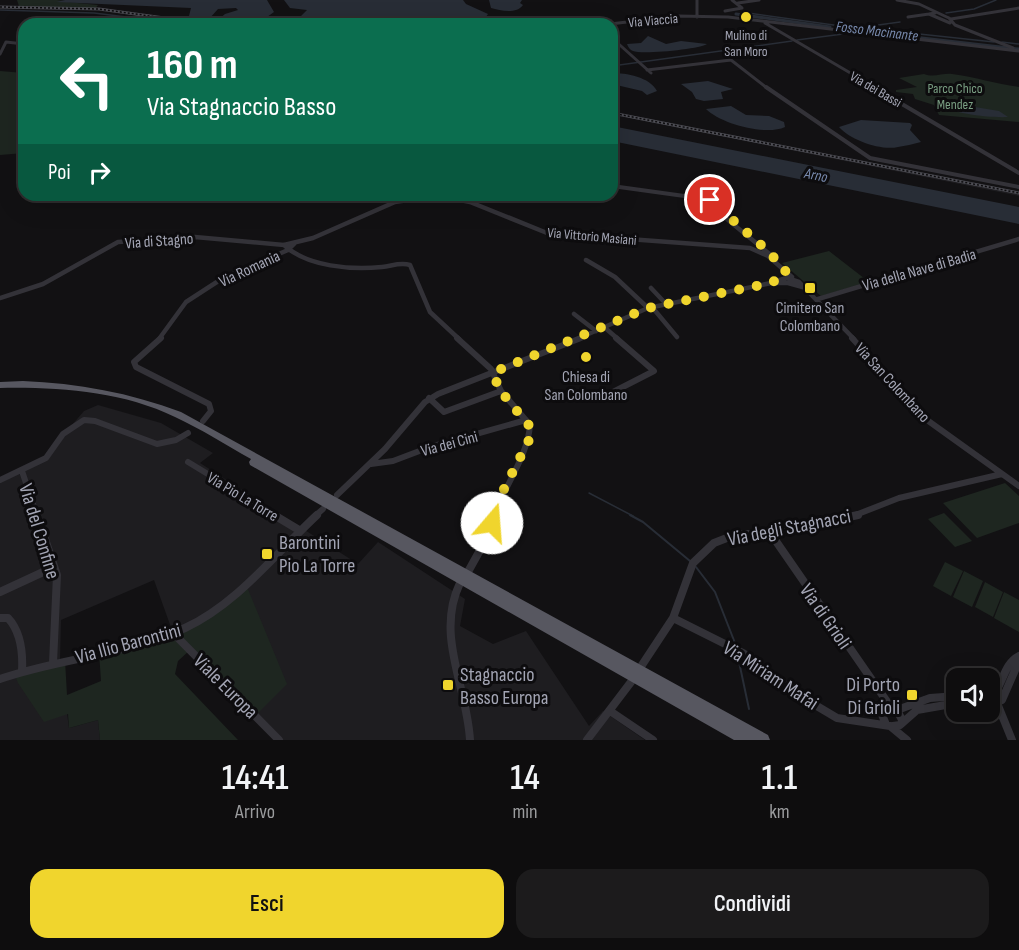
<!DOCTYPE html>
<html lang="it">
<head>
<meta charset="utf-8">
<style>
  :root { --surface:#0e0d0e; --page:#1c1b1c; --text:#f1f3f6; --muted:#9b9c9e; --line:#2e2d2e; --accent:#f0d52d }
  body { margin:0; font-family:"Sofia Sans Condensed",sans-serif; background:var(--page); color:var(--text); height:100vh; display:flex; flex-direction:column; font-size:22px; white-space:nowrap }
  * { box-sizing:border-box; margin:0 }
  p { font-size:20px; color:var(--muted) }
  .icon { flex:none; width:33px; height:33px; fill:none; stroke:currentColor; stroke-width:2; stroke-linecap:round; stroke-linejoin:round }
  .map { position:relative; height:740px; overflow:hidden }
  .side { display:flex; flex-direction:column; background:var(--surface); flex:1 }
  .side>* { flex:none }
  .guide { position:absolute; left:18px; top:18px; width:600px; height:183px; border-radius:18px; box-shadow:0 6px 24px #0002,0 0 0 2px var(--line); background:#0b6e4f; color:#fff; overflow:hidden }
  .tools { position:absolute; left:946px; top:668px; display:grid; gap:12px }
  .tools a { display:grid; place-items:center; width:54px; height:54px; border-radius:12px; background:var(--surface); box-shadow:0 6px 24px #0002,0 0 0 2px var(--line); font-size:30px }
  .pin { position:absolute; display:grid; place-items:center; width:51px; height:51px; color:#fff; margin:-26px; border:3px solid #fff; border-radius:50%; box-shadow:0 2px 6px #0007 }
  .me { position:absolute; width:66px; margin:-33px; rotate:18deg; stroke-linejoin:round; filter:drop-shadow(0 0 4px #0008) }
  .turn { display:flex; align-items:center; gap:21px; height:126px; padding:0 30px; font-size:27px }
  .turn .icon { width:78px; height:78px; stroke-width:2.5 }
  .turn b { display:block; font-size:42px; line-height:51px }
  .then { display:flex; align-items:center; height:57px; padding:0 30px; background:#0003; gap:12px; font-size:22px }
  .eta { display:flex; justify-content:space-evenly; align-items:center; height:102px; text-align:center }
  .eta b { font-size:36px; font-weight:600; line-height:42px }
  .action { display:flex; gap:12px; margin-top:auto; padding:12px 30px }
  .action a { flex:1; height:69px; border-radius:18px; background:var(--accent); color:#111; font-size:24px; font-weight:600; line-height:69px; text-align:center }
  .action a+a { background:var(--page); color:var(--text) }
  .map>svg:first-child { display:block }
</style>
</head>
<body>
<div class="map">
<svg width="1019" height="740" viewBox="0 0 1019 740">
  <rect width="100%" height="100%" fill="#121113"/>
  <path fill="#1e1d20" d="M 612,112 L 1019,192 L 1019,196 L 612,114 Z
    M 98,405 L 161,423 L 213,453 L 200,463 L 358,564 L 378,542 L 465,599 L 460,626 L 493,644 L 526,631 L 589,726 L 603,711 L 645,740 L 279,740 L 255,716 L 221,604 L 173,633 L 154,580 L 61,620 L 60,661 L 69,728 L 98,720 L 100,740 L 0,740 L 0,480 L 41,461 L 84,411 Z"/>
  <path fill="#1e2620" d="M 17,0 L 65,0 L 57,1 L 98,5 L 95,9 L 19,6 Z
    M 0,71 L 24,73 L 24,153 L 0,155 Z
    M 924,74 C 934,78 942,73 952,74 C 975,77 997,84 1019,87 L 1019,122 L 939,115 L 934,105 L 915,99 L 913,94 L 896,92 L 896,90 L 917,87 L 899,78 Z
    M 829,251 L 869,282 L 821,296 L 782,263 Z
    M 1005,483 L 1019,496 L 1019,523 L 977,538 L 943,503 Z
    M 944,513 L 972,541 L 955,547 L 928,519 Z
    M 945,562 L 963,571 L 951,596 L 933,586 Z
    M 964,571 L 983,581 L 972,607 L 953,597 Z
    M 245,582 L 287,684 L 255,716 L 190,650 L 178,661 L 175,674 L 238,740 L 100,740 L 98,720 L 69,728 L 68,714 L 44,722 L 18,683 L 14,673 L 65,660 L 67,695 L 101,681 L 99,652 L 160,637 L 199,620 Z
    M 985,582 L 1003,592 L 993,617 L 975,607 Z
    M 1004,592 L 1019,600 L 1019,632 L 994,618 Z"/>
  <path fill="#282d36" d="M 65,0 L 267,0 L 274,12 L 267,17 L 283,19 L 281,24 L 240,24 L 219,19 L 225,14 L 238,10 L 236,8 L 218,9 L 209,19 L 189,16 L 191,8 L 56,2 Z
    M 284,0 L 463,0 L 466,4 L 488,14 L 481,24 L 301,24 L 304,19 L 301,16 L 307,10 L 290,8 Z
    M 489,0 L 522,0 L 520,3 L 523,5 C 517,14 501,11 491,8 Z
    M 648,36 L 666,44 L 681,41 L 707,44 C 700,49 642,55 633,51 C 630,50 628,47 627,44 L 641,43 Z
    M 612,73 C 626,73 650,77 657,91 L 647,95 L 642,91 L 612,84 Z
    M 708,81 L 733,89 L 721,92 L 723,99 L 704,101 L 696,99 L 692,92 L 681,84 Z
    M 945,102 L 999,111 L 1008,117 C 991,118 955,114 942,106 Z
    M 731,106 L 746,115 L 769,116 L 784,122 L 785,127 C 766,136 721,124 706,109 Z
    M 861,120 L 910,123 L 912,125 L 910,130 L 921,142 C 913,144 905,146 898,147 C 881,151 850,140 839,127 Z
    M 612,126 L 1019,207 L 1019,224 L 612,141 Z"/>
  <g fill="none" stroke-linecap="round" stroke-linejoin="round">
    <path stroke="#282d36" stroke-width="1.5" d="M 0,10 L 94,13 L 183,24
      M 748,13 L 848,27
      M 946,13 L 974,9 L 996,0
      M 871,26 L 900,22
      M 863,28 L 994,42
      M 797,40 L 843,34
      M 1002,42 L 1019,44
      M 612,66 L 792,41
      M 589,493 L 633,516"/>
    <path stroke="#282d36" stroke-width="2" d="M 630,515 L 643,522 L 690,561
      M 696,567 L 715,592 L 735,643
      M 738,657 L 749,709"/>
    <path stroke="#282d36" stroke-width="3" d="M 736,14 L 830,27
      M 913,37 L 1019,49"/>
    <path stroke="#333238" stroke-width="3" d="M 697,0 L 697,17
      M 897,0 L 919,4 L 951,19
      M 738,3 L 759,0
      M 725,11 L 742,8 L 732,0
      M 935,13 L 929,14 L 950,23
      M 908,17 L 929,14
      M 949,18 L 955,25 L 1013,48
      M 951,19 L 1019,8
      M 765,23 L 876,88
      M 610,24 L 678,16 L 728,17 L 1019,51
      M 612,38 L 651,73
      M 0,54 L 6,42 L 24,44
      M 647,70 L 731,60 L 767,88"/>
    <path stroke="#333238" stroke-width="4" d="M 766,87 L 870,158 L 1019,187
      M 873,87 L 1019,173
      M 612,186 L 706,199
      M 412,199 L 457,199"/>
    <path stroke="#333238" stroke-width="4.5" d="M 450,198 L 470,202 L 547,233 L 750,248 L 768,256 L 792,277
      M 701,198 L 772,256
      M 284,245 C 307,267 352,270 382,267 C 392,266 400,262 410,265 L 430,312 L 459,339
      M 586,260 L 615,277 L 648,308
      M 776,281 L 787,278 L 799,282 L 854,339
      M 651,288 L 667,305
      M 0,298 L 43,284 L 118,242 L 195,237 L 284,245 L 313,238 L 395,202 L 421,198
      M 818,299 L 1019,239
      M 652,307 L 677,337
      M 574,314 L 596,331
      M 604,327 L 618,339
      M 159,339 L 186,302 L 223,278 L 288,250 L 295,243
      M 577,339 L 648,308 L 771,283 L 788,283 L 806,288"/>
    <path stroke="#333238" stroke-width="6" d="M 161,338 L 134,362 L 136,367 L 209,404 L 211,411 L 203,421
      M 457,338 L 491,369 L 501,391 L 530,425 C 528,456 504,487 494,516
      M 852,338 L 927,420 L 1019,486
      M 613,392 L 654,371 L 616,338
      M 429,398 L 444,412 L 501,391
      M 188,462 L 277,516
      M 371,464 L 393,461 L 430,447 L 526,420
      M 22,471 L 37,516
      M 0,480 L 46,458 L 63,434 L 84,420 L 95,421 L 157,444 L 176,440 L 188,433
      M 337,495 L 385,449 L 425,402 L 438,394 L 581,338
      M 315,516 L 323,509
      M 853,516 L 899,498 L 1002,474"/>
    <path stroke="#333238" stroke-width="8" d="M 37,515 L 57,575 L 53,663
      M 274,515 L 299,530
      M 771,534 L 890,706
      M 469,570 L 484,543 L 494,515
      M 460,583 C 435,635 467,686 470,740
      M 0,592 L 54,567
      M 0,618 L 8,618 C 21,632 23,652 22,671
      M 673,618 L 743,653 L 800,696 L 837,718 L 890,726 L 907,740
      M 173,633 L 279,740
      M 642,665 L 673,618 L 693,563 L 714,543 L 737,534 L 771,534 L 858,515
      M 0,679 C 60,658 127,655 185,628 C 237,604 276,553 317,515
      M 990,698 C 1004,686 1002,665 1019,656
      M 997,703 L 1012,740
      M 990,705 L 1002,700 L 1019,661
      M 897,710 L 930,698 L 957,696
      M 610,711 L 653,740
      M 885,722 L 880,710 L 886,705 L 897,710 L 902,720
      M 893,726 L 900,725 L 917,710 L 957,703
      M 587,740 L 631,682"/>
    <path fill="#575760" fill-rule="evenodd" d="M 23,381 C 78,383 130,393 181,412 L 768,735 L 770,740 L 734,740 L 250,465 L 249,462 L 251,459 C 226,445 201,429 175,417 C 121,391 58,387 0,388 L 0,382 Z"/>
    <g stroke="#4c4c53" stroke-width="3">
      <path id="rail" d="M 0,7 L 99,9 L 208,24
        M 116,20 L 152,24
        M 612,113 L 1019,193"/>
    </g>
    <use href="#rail" stroke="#0d0c0e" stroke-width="1.5" stroke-dasharray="2" stroke-linecap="butt"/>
  </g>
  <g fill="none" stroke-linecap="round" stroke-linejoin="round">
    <path stroke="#f0d52d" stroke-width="10" stroke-dasharray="0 18" d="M 492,523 L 502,493 L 529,440 L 532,429 L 498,388 L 494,372 L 648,308 L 771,283 L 787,273 L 769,252 L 710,200"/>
  </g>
  <g fill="#f0d52d" stroke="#0d0c0e" stroke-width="2">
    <circle cx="746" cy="17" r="6"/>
    <rect x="804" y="282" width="12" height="12" rx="3"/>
    <circle cx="586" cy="357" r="6"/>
    <rect x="261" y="548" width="12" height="12" rx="3"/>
    <rect x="442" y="679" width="12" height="12" rx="3"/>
    <rect x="906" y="689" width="12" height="12" rx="3"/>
  </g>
  <g text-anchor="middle" stroke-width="6" stroke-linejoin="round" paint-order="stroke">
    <g font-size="14" fill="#a3a5b4" stroke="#0d0c0e">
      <text transform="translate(653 20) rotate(-5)" y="5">Via Viaccia</text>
      <text transform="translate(876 89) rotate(30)" y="5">Via dei Bassi</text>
      <text transform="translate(592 236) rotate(5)" y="5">Via Vittorio Masiani</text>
    </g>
    <g font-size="14" fill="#a3a5b4" stroke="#0d0c0e">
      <text x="746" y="40">Mulino di<tspan x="746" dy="16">San Moro</tspan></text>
    </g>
    <g font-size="14" fill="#7a9f83" stroke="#0d0c0e">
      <text x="955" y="93">Parco Chico<tspan x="955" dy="16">Mendez</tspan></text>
    </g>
    <g font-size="15" font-style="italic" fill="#798baf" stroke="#0d0c0e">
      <text transform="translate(877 31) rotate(7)" y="5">Fosso Macinante</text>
      <text transform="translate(816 175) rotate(11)" y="5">Arno</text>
    </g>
    <g font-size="16" fill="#a3a5b4" stroke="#0d0c0e">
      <text transform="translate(159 240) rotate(-4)" y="6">Via di Stagno</text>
      <text transform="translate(249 268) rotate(-25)" y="6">Via Romania</text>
      <text transform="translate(919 269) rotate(-16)" y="6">Via della Nave di Badia</text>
      <text transform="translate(893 382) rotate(47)" y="6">Via San Colombano</text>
      <text transform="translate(449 443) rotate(-15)" y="6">Via dei Cini</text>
      <text transform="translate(243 496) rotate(31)" y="6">Via Pio La Torre</text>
    </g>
    <g font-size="16" fill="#a3a5b4" stroke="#0d0c0e">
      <text x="810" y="313">Cimitero San<tspan x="810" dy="18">Colombano</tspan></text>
      <text x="586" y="382">Chiesa di<tspan x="586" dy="18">San Colombano</tspan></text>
    </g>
    <g font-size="20" fill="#a3a5b4" stroke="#0d0c0e">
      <text transform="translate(789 527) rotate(-11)" y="7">Via degli Stagnacci</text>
      <text transform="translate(40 531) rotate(73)" y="7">Via del Confine</text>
      <text transform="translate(826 616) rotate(55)" y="7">Via di Grioli</text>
      <text transform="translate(128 643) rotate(-15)" y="7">Via Ilio Barontini</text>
      <text transform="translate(771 675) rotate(33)" y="7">Via Miriam Mafai</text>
      <text transform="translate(226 686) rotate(45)" y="7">Viale Europa</text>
    </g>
    <g font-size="20" fill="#a3a5b4" stroke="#0d0c0e" text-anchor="start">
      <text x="279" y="549">Barontini<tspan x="279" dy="23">Pio La Torre</tspan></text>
      <text x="460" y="681">Stagnaccio<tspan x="460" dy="23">Basso Europa</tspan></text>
      <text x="900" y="691" text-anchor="end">Di Porto<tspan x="900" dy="23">Di Grioli</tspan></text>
    </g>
  </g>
</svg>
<div class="tools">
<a><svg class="icon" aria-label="sound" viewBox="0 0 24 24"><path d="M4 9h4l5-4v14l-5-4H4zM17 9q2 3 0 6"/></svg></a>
</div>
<div class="pin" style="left:710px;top:200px;background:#d93025"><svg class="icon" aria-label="arrive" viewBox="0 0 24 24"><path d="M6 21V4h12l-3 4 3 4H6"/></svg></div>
<svg class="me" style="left:492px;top:523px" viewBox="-20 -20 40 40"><circle r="19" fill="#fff"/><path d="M0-13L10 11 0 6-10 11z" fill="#f0d52d"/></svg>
<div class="guide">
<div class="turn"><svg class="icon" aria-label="left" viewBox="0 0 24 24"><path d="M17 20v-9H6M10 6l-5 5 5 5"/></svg><div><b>160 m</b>Via Stagnaccio Basso</div></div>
<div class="then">Poi<svg class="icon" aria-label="right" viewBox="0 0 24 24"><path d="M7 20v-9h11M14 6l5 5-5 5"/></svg></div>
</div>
</div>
<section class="side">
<div class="eta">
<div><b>14:41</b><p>Arrivo</p></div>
<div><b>14</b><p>min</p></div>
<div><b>1.1</b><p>km</p></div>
</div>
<div class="action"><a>Esci</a><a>Condividi</a></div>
</section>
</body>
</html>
